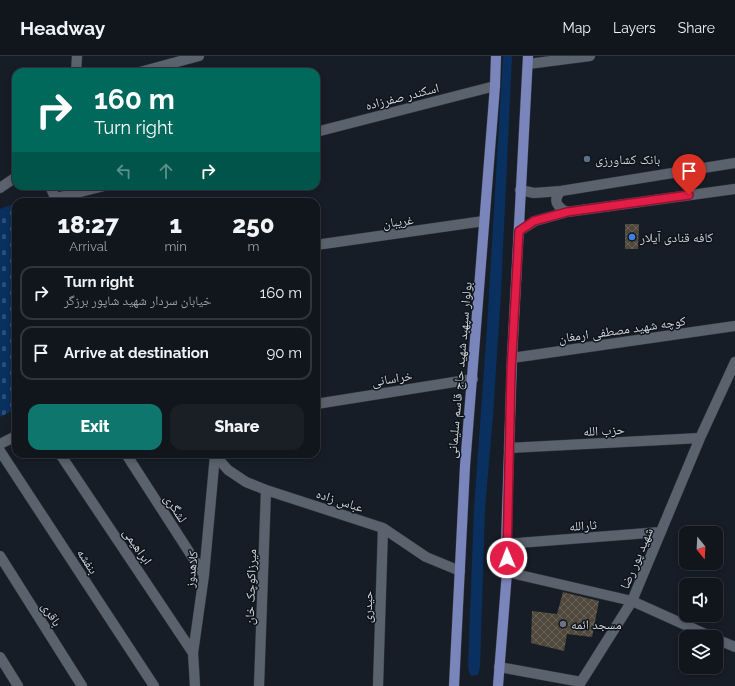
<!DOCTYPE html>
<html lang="en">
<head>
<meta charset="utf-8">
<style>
  :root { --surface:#10161c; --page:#191f25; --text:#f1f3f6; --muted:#9c9fa3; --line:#30353b; --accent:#0f766e }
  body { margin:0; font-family:Raleway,"Noto Naskh Arabic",sans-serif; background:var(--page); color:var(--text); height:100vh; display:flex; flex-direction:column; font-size:15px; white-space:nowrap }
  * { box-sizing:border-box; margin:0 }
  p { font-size:13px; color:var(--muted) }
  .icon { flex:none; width:22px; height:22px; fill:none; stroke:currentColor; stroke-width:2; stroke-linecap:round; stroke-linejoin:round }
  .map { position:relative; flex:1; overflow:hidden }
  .sheet { position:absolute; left:12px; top:142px; width:308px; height:260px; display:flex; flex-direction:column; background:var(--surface); border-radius:12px; box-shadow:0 2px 6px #0003,0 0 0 1px var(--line) }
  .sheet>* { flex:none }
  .banner { position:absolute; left:12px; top:12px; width:308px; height:122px; border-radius:12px; box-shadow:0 2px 6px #0003,0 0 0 1px var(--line); background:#00695c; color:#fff; overflow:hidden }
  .needle { width:26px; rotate:162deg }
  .controls { position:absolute; left:679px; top:470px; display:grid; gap:8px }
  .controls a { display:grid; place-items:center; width:44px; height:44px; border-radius:8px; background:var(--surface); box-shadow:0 2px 6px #0003,0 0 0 1px var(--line); font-size:20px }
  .pin { position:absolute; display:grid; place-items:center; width:34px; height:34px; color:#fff; margin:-41px -17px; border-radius:50% 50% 50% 0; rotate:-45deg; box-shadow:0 0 4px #0007 }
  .pin .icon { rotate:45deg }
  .me { position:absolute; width:44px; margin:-22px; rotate:359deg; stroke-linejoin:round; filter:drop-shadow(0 0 3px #0008) }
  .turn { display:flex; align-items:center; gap:14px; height:84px; padding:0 16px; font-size:18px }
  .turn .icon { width:52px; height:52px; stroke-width:2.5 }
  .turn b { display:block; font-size:28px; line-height:34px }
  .lanes { display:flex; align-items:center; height:38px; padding:0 16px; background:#0003; justify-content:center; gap:20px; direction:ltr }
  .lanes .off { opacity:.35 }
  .eta { display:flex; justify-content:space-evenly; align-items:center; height:68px; text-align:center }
  .eta b { font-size:24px; font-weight:800; line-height:28px }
  .action { display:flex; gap:8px; margin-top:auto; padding:8px 16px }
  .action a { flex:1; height:46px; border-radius:12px; background:var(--accent); color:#fff; font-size:16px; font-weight:800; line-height:46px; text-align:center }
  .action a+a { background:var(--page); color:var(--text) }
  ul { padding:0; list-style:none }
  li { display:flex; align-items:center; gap:12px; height:54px; margin:0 8px 6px; padding:0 8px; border:2px solid var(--line); border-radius:12px }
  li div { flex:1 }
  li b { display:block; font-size:15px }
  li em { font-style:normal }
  header { display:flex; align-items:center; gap:24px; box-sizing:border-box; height:56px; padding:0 20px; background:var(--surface); border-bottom:1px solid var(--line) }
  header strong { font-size:19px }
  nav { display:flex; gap:22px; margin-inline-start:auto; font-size:14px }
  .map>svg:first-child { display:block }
</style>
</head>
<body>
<header>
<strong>Headway</strong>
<nav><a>Map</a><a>Layers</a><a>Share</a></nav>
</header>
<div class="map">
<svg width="735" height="630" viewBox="0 0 735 630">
  <defs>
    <pattern id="cemetery-stones" width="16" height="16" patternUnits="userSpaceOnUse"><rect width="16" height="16" fill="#09305f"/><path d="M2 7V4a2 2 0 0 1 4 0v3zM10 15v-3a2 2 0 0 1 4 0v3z" fill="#2c4d75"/></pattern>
    <pattern id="building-cross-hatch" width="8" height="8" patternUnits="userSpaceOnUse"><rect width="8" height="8" fill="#50483d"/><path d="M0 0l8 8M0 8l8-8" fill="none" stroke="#686258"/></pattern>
  </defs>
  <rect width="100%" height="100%" fill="#161d26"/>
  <path fill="#09305f" d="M 503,0 L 512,0 L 501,237 L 493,360 L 485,453 L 480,611 L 478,619 L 471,620 L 469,616 L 468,610 L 474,452 L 487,271 Z"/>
  <path fill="url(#cemetery-stones)" d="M 16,147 L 16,353 L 0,361 L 0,153 Z"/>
  <path fill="url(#building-cross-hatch)" d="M 625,168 L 639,168 L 638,193 L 625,193 Z
    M 563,536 L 599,545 L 592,581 L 567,578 L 564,595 L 531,587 L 532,555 L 557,558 Z"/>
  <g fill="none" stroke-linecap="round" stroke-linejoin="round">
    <g stroke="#34383f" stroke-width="11">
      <path id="minor" d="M 528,8 L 590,0
        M 76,16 L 77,0
        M 140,16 L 199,0
        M 316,76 L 495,30
        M 50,130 L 57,146
        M 0,132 L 16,121
        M 56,142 L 104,130
        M 316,189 L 484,165
        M 512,302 L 735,270
        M 316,348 L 473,323
        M 0,388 L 16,380
        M 509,392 L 700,382
        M 0,395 L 154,630
        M 60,398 L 193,597
        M 126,398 L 204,519
        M 214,398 L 228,414 L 246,426 L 266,434 L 383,472 L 426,501 L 460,515
        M 506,488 L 661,476
        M 0,500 L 82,630
        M 507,516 L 632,545 L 712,581
        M 716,583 L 735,591
        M 0,601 L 18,630
        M 499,611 L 581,626 L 632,545 L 700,382 L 735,306
        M 195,630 L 193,597 L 204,519 L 215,399
        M 259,630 L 266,434
        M 378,630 L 383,472"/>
    </g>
    <g stroke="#34383f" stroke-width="11">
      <path id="secondary" d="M 520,134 L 534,137 L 561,135 L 735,107
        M 561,135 C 552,144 557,151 567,156
        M 519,175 L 535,165 L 567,156 L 735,133"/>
    </g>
    <g stroke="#34383f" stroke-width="11">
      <path id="primary" d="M 454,630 L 465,410 L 495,30 L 496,0
        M 498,630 L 507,516 L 506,488 L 512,302 L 528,0"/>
    </g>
    <use href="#minor" stroke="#5a626d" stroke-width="10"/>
    <use href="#secondary" stroke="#5a626d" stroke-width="10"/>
    <use href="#primary" stroke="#7985bb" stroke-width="10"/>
  </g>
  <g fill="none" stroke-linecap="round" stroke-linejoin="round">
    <g stroke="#92132f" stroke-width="10">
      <path id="route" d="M 507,502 L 511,317 L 519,175 L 534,165 L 567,156 L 689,139"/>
    </g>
    <use href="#route" stroke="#e11d48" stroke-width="7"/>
  </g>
  <circle fill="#5c6f8a" stroke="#0d141c" stroke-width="1.5" cx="587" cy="103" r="4"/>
  <circle fill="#3f7fe0" stroke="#0d141c" stroke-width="1.5" cx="632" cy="181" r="4"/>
  <circle fill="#6b7280" stroke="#0d141c" stroke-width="1.5" cx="563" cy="568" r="4"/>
  <g text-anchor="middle" stroke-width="3" stroke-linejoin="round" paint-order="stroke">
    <g font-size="13" fill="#cfd4da" stroke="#0d141c">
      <text transform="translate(402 40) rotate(-14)" y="5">اسکندر صفرزاده</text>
      <text transform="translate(398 165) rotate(-8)" y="5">غریبان</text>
      <text transform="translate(622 273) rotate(-8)" y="5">کوچه شهید مصطفی ارمغان</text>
      <text transform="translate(459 314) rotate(-85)" y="5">بولوار سپهبد شهید حاج قاسم سلیمانی</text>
      <text transform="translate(392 322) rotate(-9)" y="5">خراسانی</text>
      <text transform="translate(604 374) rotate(-3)" y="5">حزب الله</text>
      <text transform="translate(340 444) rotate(18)" y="5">عباس زاده</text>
      <text transform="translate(176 452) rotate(57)" y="5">لشگری</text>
      <text transform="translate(583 469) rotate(-4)" y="5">ثارالله</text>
      <text transform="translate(138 490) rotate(56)" y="5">ابراهیمی</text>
      <text transform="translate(636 502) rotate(-67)" y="5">شهید پور رضا</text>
      <text transform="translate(88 505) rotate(57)" y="5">بنفشه</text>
      <text transform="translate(191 513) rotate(-84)" y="5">کلاهدوز</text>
      <text transform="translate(250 531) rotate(-88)" y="5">میرزاکوچک خان</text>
      <text transform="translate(367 551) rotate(-88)" y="5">حیدری</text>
      <text transform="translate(52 558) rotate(58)" y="5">باقری</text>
    </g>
    <g font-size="13" fill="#cfd4da" stroke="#0d141c" text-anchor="start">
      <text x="595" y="108">بانک کشاورزی</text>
      <text x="640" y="186">کافه قنادی آیلار</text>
      <text x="571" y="573">مسجد ائمه</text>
    </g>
  </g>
</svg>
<div class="controls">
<a><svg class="needle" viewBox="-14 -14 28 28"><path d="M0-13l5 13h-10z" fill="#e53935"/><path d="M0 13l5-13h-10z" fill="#9c9fa3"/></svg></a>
<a><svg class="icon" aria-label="sound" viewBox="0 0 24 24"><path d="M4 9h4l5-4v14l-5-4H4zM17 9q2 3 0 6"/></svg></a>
<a><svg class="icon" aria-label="layers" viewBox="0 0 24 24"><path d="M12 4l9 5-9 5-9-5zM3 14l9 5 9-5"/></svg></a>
</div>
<div class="pin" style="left:689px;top:139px;background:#d93025"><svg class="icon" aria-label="arrive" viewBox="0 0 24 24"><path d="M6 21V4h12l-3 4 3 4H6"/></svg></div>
<svg class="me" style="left:507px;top:502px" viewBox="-20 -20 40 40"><circle r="17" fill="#e11d48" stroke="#fff" stroke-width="3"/><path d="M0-11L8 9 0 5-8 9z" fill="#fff"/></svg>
<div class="banner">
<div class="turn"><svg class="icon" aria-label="right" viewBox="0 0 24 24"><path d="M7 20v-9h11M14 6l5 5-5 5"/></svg><div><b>160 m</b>Turn right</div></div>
<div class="lanes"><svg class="icon off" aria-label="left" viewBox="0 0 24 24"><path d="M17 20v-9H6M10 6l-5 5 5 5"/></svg><svg class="icon off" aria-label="ahead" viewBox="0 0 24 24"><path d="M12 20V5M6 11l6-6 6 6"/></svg><svg class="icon" aria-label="right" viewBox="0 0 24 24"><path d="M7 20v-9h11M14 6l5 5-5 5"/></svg></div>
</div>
<section class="sheet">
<div class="eta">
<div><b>18:27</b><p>Arrival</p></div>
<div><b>1</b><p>min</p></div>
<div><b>250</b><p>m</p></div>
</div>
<ul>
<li><svg class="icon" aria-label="right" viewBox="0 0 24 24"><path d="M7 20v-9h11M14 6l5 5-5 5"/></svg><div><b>Turn right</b><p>خیابان سردار شهید شاپور برزگر</p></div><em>160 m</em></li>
<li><svg class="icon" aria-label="arrive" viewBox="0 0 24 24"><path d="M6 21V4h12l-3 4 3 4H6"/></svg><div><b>Arrive at destination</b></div><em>90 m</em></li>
</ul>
<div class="action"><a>Exit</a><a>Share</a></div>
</section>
</div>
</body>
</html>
